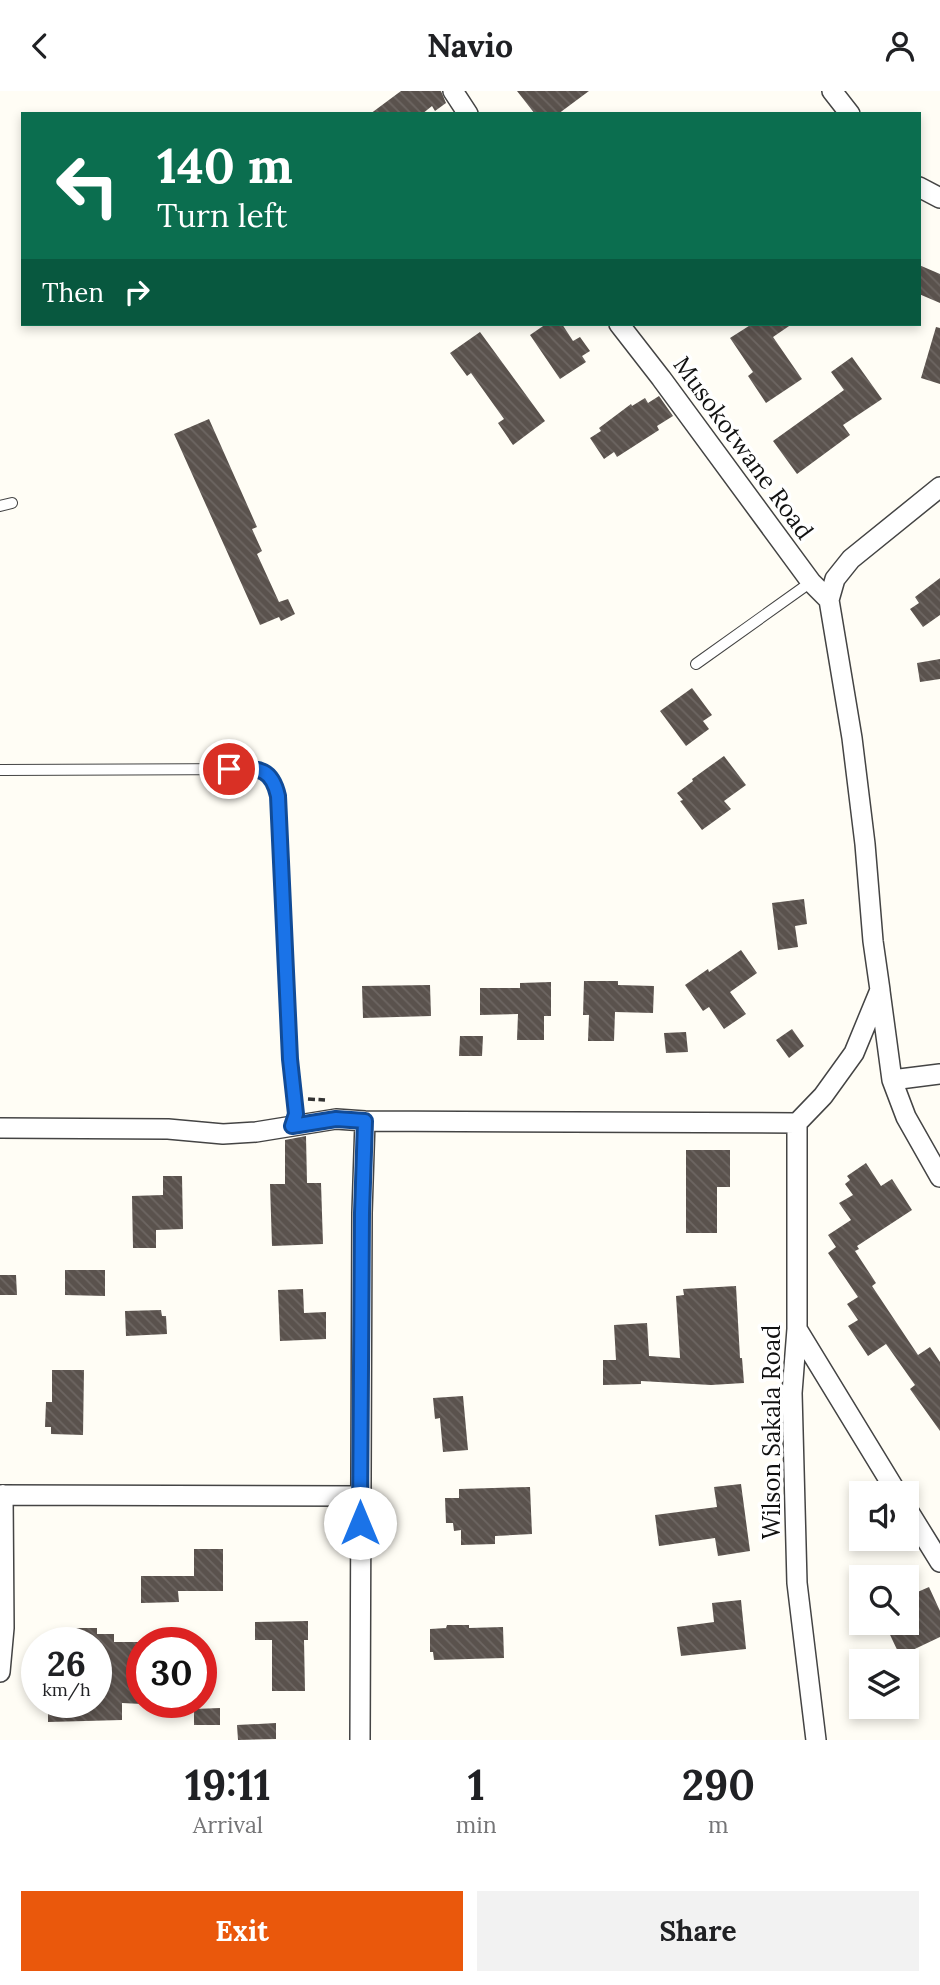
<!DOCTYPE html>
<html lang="en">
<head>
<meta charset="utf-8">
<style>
  :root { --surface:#fff; --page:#f2f2f2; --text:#202124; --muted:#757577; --accent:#ea580c }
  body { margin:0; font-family:Lora,serif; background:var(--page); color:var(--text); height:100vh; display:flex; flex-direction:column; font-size:26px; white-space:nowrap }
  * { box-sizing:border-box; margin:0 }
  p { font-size:23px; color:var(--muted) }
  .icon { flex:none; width:38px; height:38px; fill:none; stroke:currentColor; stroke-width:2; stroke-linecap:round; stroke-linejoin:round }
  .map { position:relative; height:1649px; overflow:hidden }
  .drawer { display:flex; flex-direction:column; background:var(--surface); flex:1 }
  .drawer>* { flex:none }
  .hud { position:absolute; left:21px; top:21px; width:900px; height:214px; border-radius:0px; box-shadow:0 4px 10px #0003; background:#0b6e4f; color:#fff; overflow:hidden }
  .tools { position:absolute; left:849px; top:1390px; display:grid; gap:14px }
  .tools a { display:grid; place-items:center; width:70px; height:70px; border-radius:0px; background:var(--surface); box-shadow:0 4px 10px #0003; font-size:35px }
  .speed { position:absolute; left:21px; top:1536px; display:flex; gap:14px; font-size:35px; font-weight:700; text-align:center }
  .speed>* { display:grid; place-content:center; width:91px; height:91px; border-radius:50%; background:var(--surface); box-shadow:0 4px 10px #0003; line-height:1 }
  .speed small { font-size:18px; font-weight:400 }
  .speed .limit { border:10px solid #d22; background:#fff; color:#111 }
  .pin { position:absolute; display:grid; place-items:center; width:60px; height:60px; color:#fff; margin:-30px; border:4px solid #fff; border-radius:50%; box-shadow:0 2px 7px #0007 }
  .me { position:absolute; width:77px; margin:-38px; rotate:0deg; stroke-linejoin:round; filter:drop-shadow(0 0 5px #0008) }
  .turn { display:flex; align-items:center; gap:24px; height:147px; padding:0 21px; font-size:32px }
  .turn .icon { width:91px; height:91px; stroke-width:2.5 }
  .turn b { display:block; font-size:49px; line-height:60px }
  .then { display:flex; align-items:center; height:66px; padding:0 21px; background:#0003; gap:14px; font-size:26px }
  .eta { display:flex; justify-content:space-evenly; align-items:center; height:119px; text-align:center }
  .eta b { font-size:42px; font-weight:800; line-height:49px }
  .cta { display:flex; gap:14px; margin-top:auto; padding:14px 21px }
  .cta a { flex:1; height:80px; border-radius:0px; background:var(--accent); color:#fff; font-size:28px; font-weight:800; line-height:80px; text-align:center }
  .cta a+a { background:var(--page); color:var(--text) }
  header { display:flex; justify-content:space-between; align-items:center; height:91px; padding:0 21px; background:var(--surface); font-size:32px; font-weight:800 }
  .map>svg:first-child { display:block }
</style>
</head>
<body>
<header><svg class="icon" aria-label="back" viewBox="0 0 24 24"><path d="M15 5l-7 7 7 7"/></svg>Navio<svg class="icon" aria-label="person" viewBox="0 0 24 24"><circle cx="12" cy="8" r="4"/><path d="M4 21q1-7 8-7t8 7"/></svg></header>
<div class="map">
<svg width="940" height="1649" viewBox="0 0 940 1649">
  <defs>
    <pattern id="building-back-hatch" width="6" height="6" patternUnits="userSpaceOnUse" patternTransform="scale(1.75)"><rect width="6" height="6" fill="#5a524d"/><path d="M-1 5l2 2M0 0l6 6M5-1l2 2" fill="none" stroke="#6d6662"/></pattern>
  </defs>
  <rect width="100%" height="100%" fill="#fffdf5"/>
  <path fill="url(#building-back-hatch)" d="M 401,0 L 441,0 L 446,12 L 435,20 L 432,15 L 422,23 L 370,23 Z
    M 517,0 L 589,0 L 558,23 L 535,23 Z
    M 919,174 L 940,183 L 940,212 L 919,203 Z
    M 546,233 L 562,233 L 573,250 L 580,246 L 590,260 L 582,265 L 586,271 L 560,288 L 530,244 Z
    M 752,233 L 792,233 L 773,246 L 802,288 L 766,312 L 748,285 L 753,281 L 730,247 Z
    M 936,236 L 940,237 L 940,293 L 921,287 Z
    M 480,241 L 545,330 L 513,354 L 498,332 L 504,328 L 471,282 L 467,285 L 450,262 Z
    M 852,266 L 882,308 L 843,334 L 850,344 L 797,383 L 773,350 L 844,299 L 831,281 Z
    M 659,305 L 673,325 L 657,335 L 659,339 L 617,366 L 614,361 L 604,368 L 590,347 L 601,340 L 599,337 L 631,313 L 632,315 L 645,307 L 648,312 Z
    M 209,328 L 257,436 L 252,438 L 262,460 L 257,463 L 279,511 L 288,508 L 295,523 L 281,530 L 279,526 L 260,534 L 174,343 Z
    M 940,487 L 940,524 L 923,536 L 910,518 L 919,512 L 915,506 Z
    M 940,568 L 940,588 L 920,591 L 917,572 Z
    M 692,597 L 712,624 L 703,630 L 709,638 L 686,655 L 660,620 Z
    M 724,665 L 746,694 L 724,710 L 731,718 L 702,739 L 680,710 L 683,709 L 677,702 L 693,690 L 692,688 Z
    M 804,808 L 807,833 L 795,835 L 798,856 L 778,859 L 772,812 Z
    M 741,859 L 757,882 L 730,901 L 746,923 L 724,938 L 709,916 L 703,920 L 685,894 L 708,878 L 709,881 Z
    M 584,890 L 618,890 L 618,894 L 654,895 L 653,922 L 615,921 L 614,950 L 588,950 L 589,924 L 583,924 Z
    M 551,891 L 551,925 L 544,925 L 544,949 L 517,949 L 518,923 L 480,924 L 480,897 L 520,897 L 520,892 Z
    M 430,894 L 431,925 L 363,927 L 362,895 Z
    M 792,938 L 804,955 L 789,967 L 776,949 Z
    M 686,941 L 688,961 L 666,962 L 664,942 Z
    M 460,945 L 483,945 L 482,965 L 459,965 Z
    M 306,1045 L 307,1092 L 321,1092 L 323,1153 L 272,1155 L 270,1093 L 285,1093 L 285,1049 Z
    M 686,1059 L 730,1059 L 730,1096 L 717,1096 L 717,1142 L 686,1142 Z
    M 866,1072 L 881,1095 L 892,1088 L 912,1119 L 857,1155 L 859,1158 L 855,1160 L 876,1192 L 872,1195 L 918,1264 L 930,1256 L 940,1271 L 940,1340 L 910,1298 L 915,1294 L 886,1253 L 868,1265 L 848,1235 L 858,1229 L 847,1213 L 858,1206 L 828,1162 L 836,1156 L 828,1144 L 851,1129 L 839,1112 L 853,1104 L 845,1093 L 850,1089 L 847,1085 Z
    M 163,1085 L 182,1085 L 183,1138 L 156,1139 L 156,1157 L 133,1157 L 132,1105 L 163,1104 Z
    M 65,1179 L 105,1179 L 105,1205 L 65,1204 Z
    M 0,1184 L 16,1184 L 17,1204 L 0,1204 Z
    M 736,1195 L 740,1267 L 742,1267 L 744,1292 L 711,1294 L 641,1290 L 641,1293 L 603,1294 L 603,1269 L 616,1269 L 614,1234 L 647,1232 L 649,1265 L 680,1267 L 676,1205 L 684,1204 L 683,1198 Z
    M 303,1198 L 304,1222 L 326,1221 L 326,1248 L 280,1250 L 278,1199 Z
    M 161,1219 L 162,1225 L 166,1225 L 167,1243 L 126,1245 L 125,1220 Z
    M 52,1279 L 84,1279 L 83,1344 L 51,1343 L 51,1336 L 45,1336 L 46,1311 L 52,1311 Z
    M 463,1305 L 468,1359 L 443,1361 L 440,1327 L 435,1328 L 433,1307 Z
    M 741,1393 L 750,1460 L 718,1465 L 715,1447 L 659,1455 L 655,1424 L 717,1416 L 714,1396 Z
    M 530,1396 L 532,1443 L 495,1445 L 495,1453 L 461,1454 L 461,1439 L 454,1440 L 453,1432 L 446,1432 L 445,1407 L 459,1407 L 459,1398 Z
    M 194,1458 L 223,1458 L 223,1500 L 178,1500 L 179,1511 L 141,1512 L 141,1485 L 194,1485 Z
    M 929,1496 L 940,1520 L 940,1546 L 900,1565 L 884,1531 L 906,1531 L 906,1506 Z
    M 741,1509 L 746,1558 L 681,1565 L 677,1536 L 714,1531 L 712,1512 Z
    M 308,1530 L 308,1549 L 304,1549 L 305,1600 L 272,1600 L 272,1549 L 255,1549 L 255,1531 Z
    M 447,1534 L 469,1534 L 469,1537 L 503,1536 L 504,1567 L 434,1569 L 433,1561 L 430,1561 L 430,1538 L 446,1537 Z
    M 66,1537 L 97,1537 L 97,1543 L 114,1543 L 114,1551 L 142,1551 L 142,1613 L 122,1612 L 122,1629 L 48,1631 L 48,1612 L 96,1612 L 96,1552 L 66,1552 Z
    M 220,1617 L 220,1634 L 194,1634 L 194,1618 Z
    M 276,1632 L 276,1648 L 238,1649 L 237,1634 Z"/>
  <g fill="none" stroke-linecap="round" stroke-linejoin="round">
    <g stroke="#444" stroke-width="12">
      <path id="service" d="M 0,415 L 12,412
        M 696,573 L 811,491
        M 0,679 L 254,678 C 273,683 274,687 278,705 L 291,983 L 296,1023 L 292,1035"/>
    </g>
    <g stroke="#444" stroke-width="22">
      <path id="minor" d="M 453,0 L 468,23
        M 832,0 L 850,23
        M 919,96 L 940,107
        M 619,233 L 661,287 L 811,491 L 829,509
        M 880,900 L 892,989 L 906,1026 L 940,1086
        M 892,989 L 940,983
        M 797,1032 L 797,1238 L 792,1302 L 797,1492 L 816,1649
        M 0,1037 L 168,1038 L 223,1043 L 256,1041 L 336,1028 L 365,1030 L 797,1032 L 823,1005 L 854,962 L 880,899 L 873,850 L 865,753 L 852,647 L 829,509 L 835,488 L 851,468 L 940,396
        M 797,1238 L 897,1402
        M 0,1404 L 360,1405
        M 906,1416 L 940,1471
        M 0,1581 L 4,1537 L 3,1404
        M 360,1649 L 362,1122 L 365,1030"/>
    </g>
    <path stroke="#333" stroke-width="3.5" stroke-dasharray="7 3.5" stroke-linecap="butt" d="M 308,1008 L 325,1009"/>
    <use href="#service" stroke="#fff" stroke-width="10"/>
    <use href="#minor" stroke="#fff" stroke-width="19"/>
  </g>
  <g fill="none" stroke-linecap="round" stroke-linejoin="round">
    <g stroke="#114b97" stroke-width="18">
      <path id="route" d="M 229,678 C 256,678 271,674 278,705 L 290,968 L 296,1023 L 292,1035 L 336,1028 L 365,1030 L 362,1122 L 360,1432"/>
    </g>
    <use href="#route" stroke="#1a73e8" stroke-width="12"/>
  </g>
  <g text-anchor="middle" stroke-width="7" stroke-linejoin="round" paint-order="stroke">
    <g font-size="24" fill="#111" stroke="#fff">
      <text transform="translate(743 357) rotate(54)" y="8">Musokotwane Road</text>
      <text transform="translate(772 1341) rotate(-90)" y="8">Wilson Sakala Road</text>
    </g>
  </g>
</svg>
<div class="tools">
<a><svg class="icon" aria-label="sound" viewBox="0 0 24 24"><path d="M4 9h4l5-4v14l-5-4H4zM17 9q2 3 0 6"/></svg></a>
<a><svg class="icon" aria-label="search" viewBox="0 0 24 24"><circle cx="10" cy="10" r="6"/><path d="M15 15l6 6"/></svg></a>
<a><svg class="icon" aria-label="layers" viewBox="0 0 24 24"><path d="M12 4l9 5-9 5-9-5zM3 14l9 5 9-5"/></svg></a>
</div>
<div class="speed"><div>26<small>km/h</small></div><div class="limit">30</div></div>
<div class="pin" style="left:229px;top:678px;background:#d93025"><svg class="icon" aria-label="arrive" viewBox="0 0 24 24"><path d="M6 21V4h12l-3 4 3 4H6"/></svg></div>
<svg class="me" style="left:360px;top:1432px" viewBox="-20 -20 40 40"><circle r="19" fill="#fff"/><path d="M0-13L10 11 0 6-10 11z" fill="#1a73e8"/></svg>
<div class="hud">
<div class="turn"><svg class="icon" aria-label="left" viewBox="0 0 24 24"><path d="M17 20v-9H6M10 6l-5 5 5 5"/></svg><div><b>140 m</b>Turn left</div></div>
<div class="then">Then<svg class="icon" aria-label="right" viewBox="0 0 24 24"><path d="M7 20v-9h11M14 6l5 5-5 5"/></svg></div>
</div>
</div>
<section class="drawer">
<div class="eta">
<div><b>19:11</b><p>Arrival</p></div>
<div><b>1</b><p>min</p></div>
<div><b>290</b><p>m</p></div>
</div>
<div class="cta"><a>Exit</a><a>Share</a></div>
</section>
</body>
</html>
